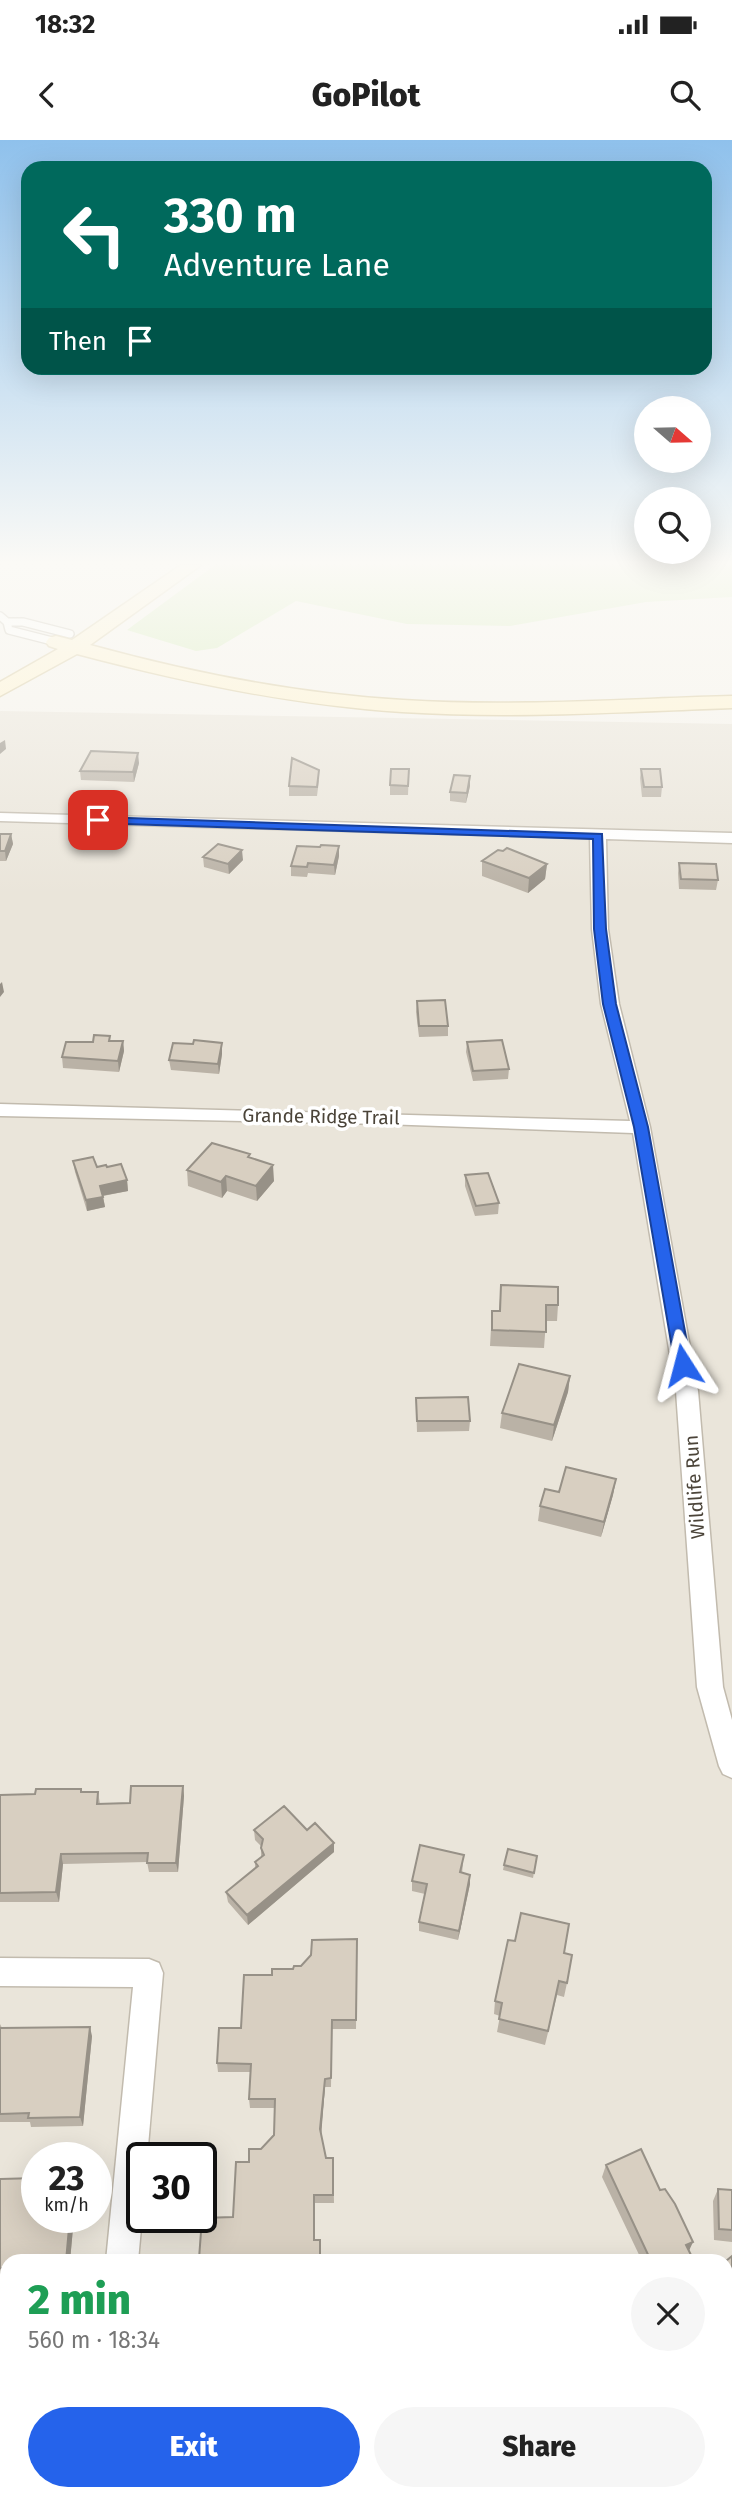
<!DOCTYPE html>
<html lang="en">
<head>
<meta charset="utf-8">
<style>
  :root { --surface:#fff; --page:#f6f6f6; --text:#222; --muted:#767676; --accent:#2563eb }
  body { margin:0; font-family:"Fira Sans",sans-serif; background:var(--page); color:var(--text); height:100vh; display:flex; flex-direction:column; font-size:26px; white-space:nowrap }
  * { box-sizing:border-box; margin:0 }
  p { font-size:23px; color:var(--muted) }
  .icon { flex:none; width:38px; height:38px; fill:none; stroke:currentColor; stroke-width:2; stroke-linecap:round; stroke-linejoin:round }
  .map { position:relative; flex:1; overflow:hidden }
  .sheet { position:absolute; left:0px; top:2114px; width:733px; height:247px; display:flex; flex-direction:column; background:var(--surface); border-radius:21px 21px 0 0; box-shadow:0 7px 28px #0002 }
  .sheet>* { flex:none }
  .top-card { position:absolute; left:21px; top:21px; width:691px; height:214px; border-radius:21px; box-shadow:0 7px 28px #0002; background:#00695c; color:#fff; overflow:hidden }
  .needle { width:46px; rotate:110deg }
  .buttons { position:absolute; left:634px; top:256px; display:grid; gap:14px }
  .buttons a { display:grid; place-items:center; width:77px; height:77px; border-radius:50%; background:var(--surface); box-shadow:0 7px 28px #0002; font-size:35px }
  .speed { position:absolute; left:21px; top:2002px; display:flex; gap:14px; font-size:35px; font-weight:700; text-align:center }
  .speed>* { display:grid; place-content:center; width:91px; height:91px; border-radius:50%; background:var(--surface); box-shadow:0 7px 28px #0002; line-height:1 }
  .speed small { font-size:18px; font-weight:400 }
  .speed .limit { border:4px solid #111; border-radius:10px; background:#fff; color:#111 }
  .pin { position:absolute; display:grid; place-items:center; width:60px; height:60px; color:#fff; margin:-30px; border-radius:14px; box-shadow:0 4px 10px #0006 }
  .me { position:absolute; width:77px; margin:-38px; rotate:351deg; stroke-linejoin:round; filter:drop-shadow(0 0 5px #0008) }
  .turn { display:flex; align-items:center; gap:24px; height:147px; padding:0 28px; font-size:32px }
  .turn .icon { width:91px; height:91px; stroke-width:2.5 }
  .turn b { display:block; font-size:49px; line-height:60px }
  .then { display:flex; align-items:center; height:66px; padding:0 28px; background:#0003; gap:14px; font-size:26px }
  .round { display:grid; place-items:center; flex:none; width:74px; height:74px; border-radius:37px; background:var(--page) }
  .overview { display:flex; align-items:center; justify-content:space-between; height:119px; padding:0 28px }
  h1 { font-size:42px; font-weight:800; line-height:52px; color:#1e9e55 }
  .action { display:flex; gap:14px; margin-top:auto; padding:14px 28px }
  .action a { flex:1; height:80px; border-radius:42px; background:var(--accent); color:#fff; font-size:28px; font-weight:800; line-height:80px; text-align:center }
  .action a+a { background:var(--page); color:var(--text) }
  .status { display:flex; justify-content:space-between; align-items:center; height:49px; padding:0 35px; background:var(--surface); direction:ltr }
  .status svg { height:19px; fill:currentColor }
  header { display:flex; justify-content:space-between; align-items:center; height:91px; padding:0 28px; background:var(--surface); font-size:32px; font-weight:800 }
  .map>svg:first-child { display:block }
</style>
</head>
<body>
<div class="status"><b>18:32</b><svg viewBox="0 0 49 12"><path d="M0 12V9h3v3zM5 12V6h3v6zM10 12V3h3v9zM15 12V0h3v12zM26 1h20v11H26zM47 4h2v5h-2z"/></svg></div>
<header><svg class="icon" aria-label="back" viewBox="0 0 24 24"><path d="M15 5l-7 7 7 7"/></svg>GoPilot<svg class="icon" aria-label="search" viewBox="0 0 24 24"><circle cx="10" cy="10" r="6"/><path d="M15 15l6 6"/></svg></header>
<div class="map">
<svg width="732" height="2360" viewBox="0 0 732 2360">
  <rect width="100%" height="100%" fill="#f6f3ec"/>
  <path fill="#eae5da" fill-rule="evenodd" d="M 0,571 L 732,584 L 732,2360 L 0,2360 ZM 37,2018 L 96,2018 L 96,2077 L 37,2077 ZM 142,2018 L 201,2018 L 201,2077 L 142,2077 ZM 7,2121 L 726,2121 L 726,2354 L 7,2354 Z"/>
  <path fill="#d2eab5" d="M 215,425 L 732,425 L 732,457 L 646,462 L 510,486 L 407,484 L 296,461 L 217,508 L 196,511 L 127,490 Z"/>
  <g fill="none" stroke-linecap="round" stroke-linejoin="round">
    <g stroke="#c2bbae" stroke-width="10">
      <path id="lane" d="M 0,476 L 7,482 L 9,490 L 56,502
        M 7,482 L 23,482 L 70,494"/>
    </g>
    <g stroke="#c2bbae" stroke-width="3">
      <path id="street" d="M 0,673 L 732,693 L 732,703 L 606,699 L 608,789 L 619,864 L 650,987 L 698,1251 L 723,1547 L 732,1580 L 732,1638 L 723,1634 L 719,1626 L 697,1547 L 676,1251 L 633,993 L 383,984 L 0,976 L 0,964 L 630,981 L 601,864 L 592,789 L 590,698 L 0,681 Z
        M 0,1818 L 149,1819 L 159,1823 L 163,1833 L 147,2018 L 142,2018 L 142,2077 L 138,2121 L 106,2121 L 133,1847 L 0,1846 Z
        M 0,2244 L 7,2244 L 7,2278 L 0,2278 Z"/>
    </g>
    <g stroke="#d6c79b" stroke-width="3">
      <path id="secondary" d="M 181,425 L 201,425 L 90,505 C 192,533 297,554 403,560 C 513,567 622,559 732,556 L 732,568 C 622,572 512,579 402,572 C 292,565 183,542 77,514 L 0,556 L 0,542 L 58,509 L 49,506 L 46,502 L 49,498 L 56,496 L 72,500 Z"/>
    </g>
    <use href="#lane" stroke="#fff" stroke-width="7"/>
    <use href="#street" fill="#fff" fill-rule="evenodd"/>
    <use href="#secondary" fill="#fff3cd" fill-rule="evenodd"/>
  </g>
  <path fill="#bab2a6" d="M 139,623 L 134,642 L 81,640 L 80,631 Z
    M 409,629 L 408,655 L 390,655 L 390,645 Z
    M 641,629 L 662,647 L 661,657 L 642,657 L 640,638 Z
    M 319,640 L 317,656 L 289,656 L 289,646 Z
    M 470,646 L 466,663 L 450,661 L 450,652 Z
    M 0,694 L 11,694 L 13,704 L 6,721 L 0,721 Z
    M 339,706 L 339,716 L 335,735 L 308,733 L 307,737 L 291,736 L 291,726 L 320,707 Z
    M 203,717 L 243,720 L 229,734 L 204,727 Z
    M 482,721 L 547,724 L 545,739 L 528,753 L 482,736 Z
    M 679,723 L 718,740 L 716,750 L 679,749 L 678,733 Z
    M 417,861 L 448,886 L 448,896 L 419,897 L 416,872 Z
    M 111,901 L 123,901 L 124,911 L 119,932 L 63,928 L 62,917 L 93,902 Z
    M 467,902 L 509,929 L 508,939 L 473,941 L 466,912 Z
    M 222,903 L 222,914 L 219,934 L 171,930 L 169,920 L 193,904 Z
    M 250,1018 L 274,1041 L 257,1061 L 227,1051 L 222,1058 L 188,1046 L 187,1030 Z
    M 73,1021 L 97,1027 L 127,1040 L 128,1051 L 103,1056 L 105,1067 L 87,1071 L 75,1032 Z
    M 465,1035 L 499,1063 L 498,1074 L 475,1076 L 465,1046 Z
    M 501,1145 L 558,1165 L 557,1181 L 546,1181 L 544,1208 L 490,1206 L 492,1171 L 499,1171 Z
    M 570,1236 L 568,1252 L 552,1301 L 500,1288 L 502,1273 Z
    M 416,1258 L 470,1281 L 469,1291 L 417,1292 Z
    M 616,1339 L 613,1355 L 601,1397 L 538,1381 L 540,1366 L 559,1352 Z
    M 183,1646 L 184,1656 L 178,1732 L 149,1732 L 147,1722 L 63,1724 L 59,1762 L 0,1762 L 0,1655 L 35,1654 L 81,1649 L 82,1652 L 98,1652 L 100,1664 L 130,1663 Z
    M 254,1690 L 307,1690 L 334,1703 L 334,1712 L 248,1785 L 228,1762 L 226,1752 L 255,1729 L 255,1722 L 261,1717 L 261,1706 L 255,1700 Z
    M 537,1716 L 533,1738 L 503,1730 L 504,1725 Z
    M 463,1724 L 462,1733 L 470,1744 L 458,1800 L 419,1791 L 419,1782 L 425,1754 L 412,1751 L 412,1741 Z
    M 357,1799 L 356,1889 L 332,1889 L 331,1947 L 325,1947 L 321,1993 L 326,2018 L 333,2018 L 334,2063 L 315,2063 L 315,2100 L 321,2121 L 200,2121 L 199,2119 L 233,2077 L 249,2022 L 274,1995 L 274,1968 L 250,1968 L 249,1959 L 250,1932 L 218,1932 L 217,1923 L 241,1888 L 272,1835 L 301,1826 Z
    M 564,1813 L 567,1843 L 564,1857 L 557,1855 L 545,1905 L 497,1892 L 500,1876 L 494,1874 L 495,1861 Z
    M 0,1884 L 2,1888 L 92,1896 L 83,1986 L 31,1987 L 30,1982 L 0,1982 Z
    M 606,2025 L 689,2110 L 693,2119 L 692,2121 L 642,2121 L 602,2037 Z
    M 0,2039 L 37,2077 L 74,2077 L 70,2121 L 7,2121 L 7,2135 L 0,2136 Z
    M 718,2049 L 732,2050 L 732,2102 L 714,2100 L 713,2061 Z
    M 732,2116 L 732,2194 L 726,2194 L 726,2121 Z"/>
  <path fill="#979187" d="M 5,600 L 6,609 L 0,614 L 0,603 Z
    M 138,613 L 139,623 L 134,642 L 133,632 Z
    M 470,636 L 470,646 L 466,663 L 467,653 Z
    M 11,694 L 13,704 L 6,721 L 5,711 Z
    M 339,706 L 339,716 L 335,735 L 334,725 Z
    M 242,710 L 243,720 L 229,734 L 228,724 Z
    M 547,724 L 545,739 L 528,753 L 529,738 Z
    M 2,842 L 4,852 L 0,857 L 0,844 Z
    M 123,901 L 124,911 L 119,932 L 118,921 Z
    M 222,903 L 222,914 L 219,934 L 218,924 Z
    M 273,1025 L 274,1041 L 257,1061 L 256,1046 Z
    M 226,1036 L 227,1051 L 222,1058 L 221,1042 Z
    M 127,1040 L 128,1051 L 101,1056 L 100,1046 Z
    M 103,1057 L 105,1067 L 87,1071 L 86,1060 Z
    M 570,1236 L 568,1252 L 552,1301 L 554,1285 Z
    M 616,1339 L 613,1355 L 601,1397 L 604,1382 Z
    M 183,1646 L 184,1656 L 178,1732 L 176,1723 Z
    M 334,1703 L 334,1712 L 248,1785 L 247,1775 Z
    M 61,1714 L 63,1724 L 59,1762 L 56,1752 Z
    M 470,1735 L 470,1744 L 458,1800 L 459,1791 Z
    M 90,1887 L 92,1896 L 83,1986 L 80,1977 Z
    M 325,1939 L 325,1947 L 321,1997 L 320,1989 Z
    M 70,2077 L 74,2077 L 70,2121 L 66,2121 Z
    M 693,2102 L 688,2113 L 686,2105 Z"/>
  <path fill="#d8cfc1" stroke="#979187" stroke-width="2" d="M 91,611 L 138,613 L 133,632 L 80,631 Z
    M 292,618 L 319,630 L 317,647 L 289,646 Z
    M 391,629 L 409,629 L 408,646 L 390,645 Z
    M 641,629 L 660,629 L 662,647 L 644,647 Z
    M 454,635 L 470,636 L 467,653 L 450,652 Z
    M 0,694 L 11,694 L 5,711 L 0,711 Z
    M 218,704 L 242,710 L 228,724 L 203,717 Z
    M 321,705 L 339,706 L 334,725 L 308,723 L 307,727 L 291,726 L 297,706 L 320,707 Z
    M 507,708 L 547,724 L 529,738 L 482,721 L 498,710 L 503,711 Z
    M 679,723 L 716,724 L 718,740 L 681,739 Z
    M 445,860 L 448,886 L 419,886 L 417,861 Z
    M 94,895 L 110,896 L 109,901 L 123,901 L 118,921 L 62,917 L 66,902 L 93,902 Z
    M 194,900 L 222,903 L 218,924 L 169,920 L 173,903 L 193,904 Z
    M 502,900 L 509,929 L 473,931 L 467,902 Z
    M 212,1003 L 250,1014 L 248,1017 L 273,1025 L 256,1046 L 226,1036 L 221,1042 L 187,1030 Z
    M 93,1017 L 97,1027 L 106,1025 L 107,1027 L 121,1024 L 127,1040 L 100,1046 L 103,1057 L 86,1060 L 73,1021 Z
    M 488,1033 L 499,1063 L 476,1066 L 465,1035 Z
    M 501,1145 L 558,1147 L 558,1165 L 546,1165 L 546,1192 L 492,1190 L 492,1171 L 500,1171 Z
    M 519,1224 L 570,1236 L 554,1285 L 502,1273 Z
    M 468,1257 L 470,1281 L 417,1281 L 416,1258 Z
    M 566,1327 L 616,1339 L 604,1382 L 540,1366 L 545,1349 L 559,1352 Z
    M 131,1646 L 183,1646 L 176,1723 L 147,1723 L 148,1713 L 61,1714 L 56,1752 L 0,1753 L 0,1655 L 35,1654 L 36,1649 L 81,1649 L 81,1652 L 98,1652 L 97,1664 L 130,1663 Z
    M 284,1666 L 307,1690 L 315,1683 L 334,1703 L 247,1775 L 226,1752 L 258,1726 L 255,1722 L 264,1715 L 261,1708 L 263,1699 L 254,1690 Z
    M 420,1705 L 464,1715 L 460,1732 L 470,1735 L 459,1791 L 419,1782 L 427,1744 L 412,1741 Z
    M 508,1709 L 537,1716 L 534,1733 L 504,1725 Z
    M 521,1773 L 569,1784 L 564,1813 L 572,1815 L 567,1843 L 559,1841 L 548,1891 L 499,1879 L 502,1863 L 495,1861 L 508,1800 L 515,1801 Z
    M 357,1799 L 356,1880 L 332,1880 L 331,1938 L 325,1939 L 320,1989 L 326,2018 L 333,2018 L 333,2055 L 314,2055 L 314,2100 L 320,2100 L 320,2121 L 232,2121 L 232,2118 L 199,2119 L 202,2078 L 233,2077 L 236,2022 L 249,2022 L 249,2009 L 261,2009 L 274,1995 L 275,1959 L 249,1959 L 251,1924 L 217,1923 L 219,1888 L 241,1888 L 244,1835 L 272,1835 L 272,1829 L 293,1829 L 294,1826 L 301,1826 L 311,1815 L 312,1800 Z
    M 90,1887 L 80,1977 L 28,1978 L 29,1973 L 0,1974 L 0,1888 Z
    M 641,2009 L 660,2050 L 665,2049 L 675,2064 L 693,2102 L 686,2105 L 693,2119 L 688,2121 L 651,2121 L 606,2025 Z
    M 37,2038 L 37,2077 L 70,2077 L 66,2121 L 7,2121 L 7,2128 L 0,2128 L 0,2039 Z
    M 718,2049 L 732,2050 L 732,2090 L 719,2089 Z
    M 732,2116 L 732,2183 L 726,2183 L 726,2121 Z
    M 200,2354 L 294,2354 L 301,2360 L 196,2360 Z"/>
  <linearGradient id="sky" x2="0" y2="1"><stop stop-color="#8fc1ec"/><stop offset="0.56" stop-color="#fbfaf6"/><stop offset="1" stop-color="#fbfaf6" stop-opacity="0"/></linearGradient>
  <rect width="732" height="755" fill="url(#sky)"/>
  <path fill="#2563eb" stroke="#184099" stroke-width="2" d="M 98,677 L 602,694 L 606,789 L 616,864 L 648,987 L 691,1225 L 689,1230 L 677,1230 L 675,1225 L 634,987 L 603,864 L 594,789 L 593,699 L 94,683 L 92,680 Z"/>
  <g text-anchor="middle" stroke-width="7" stroke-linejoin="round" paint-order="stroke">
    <g font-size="19" fill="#4b4439" stroke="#fff">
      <text transform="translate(321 976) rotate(1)" y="7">Grande Ridge Trail</text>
      <text transform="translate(694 1347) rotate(-94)" y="7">Wildlife Run</text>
    </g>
  </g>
</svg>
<div class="buttons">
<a><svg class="needle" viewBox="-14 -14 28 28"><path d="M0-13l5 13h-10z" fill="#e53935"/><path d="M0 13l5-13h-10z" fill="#767676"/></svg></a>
<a><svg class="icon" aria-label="search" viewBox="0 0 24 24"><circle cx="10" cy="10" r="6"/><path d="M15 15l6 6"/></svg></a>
</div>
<div class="speed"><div>23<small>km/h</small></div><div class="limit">30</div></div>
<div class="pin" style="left:98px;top:680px;background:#d93025"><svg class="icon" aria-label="arrive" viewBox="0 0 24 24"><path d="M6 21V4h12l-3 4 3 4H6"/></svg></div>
<svg class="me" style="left:683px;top:1225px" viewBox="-20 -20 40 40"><path d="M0-17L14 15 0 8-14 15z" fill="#2563eb" stroke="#fff" stroke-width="4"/></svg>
<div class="top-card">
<div class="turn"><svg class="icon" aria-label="left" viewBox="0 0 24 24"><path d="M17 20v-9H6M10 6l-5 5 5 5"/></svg><div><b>330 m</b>Adventure Lane</div></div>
<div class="then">Then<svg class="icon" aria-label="arrive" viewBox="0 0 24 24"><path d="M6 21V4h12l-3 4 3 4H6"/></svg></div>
</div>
<section class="sheet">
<div class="overview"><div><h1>2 min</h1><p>560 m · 18:34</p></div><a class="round"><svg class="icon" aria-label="close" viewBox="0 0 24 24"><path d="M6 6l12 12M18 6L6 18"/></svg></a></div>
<div class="action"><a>Exit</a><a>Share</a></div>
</section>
</div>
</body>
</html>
